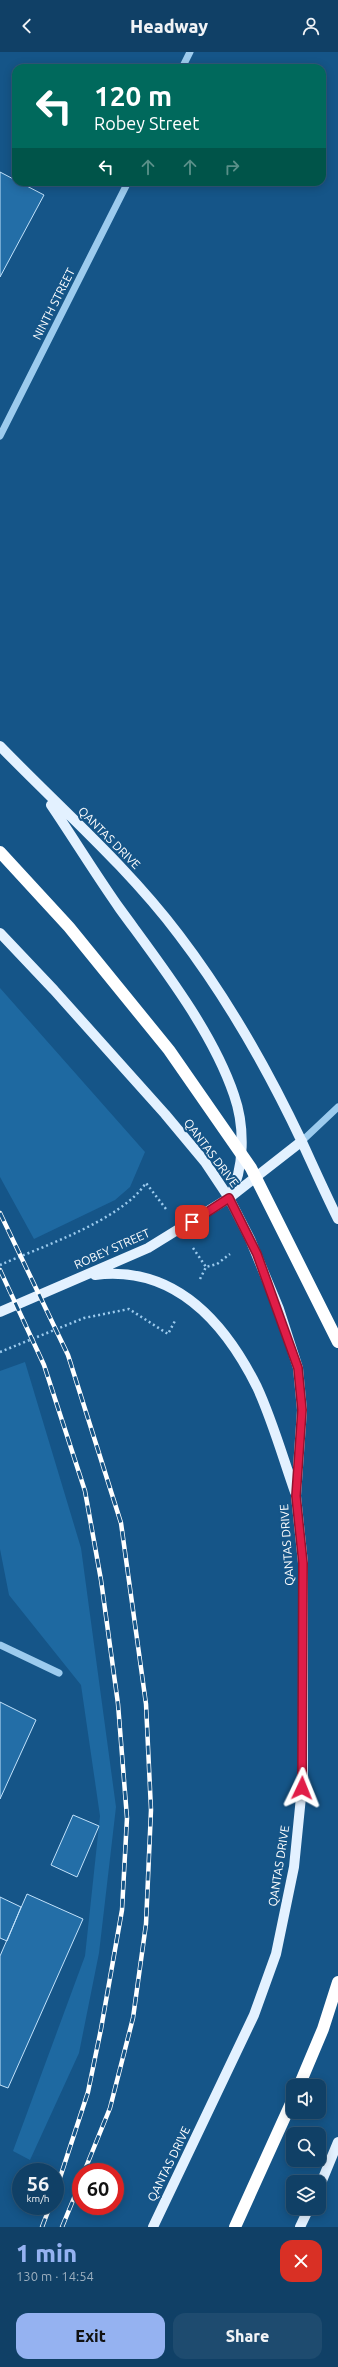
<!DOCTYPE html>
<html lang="en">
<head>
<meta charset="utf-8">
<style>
  :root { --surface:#104066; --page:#1e4b6f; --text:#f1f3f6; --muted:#9cafbf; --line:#30597a; --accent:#95b2f1 }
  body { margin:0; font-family:Ubuntu,sans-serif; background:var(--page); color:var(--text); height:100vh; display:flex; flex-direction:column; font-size:15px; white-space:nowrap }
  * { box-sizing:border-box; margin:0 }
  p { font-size:13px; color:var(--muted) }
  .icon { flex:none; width:22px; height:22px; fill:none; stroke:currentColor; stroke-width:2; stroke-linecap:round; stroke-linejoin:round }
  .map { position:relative; height:2175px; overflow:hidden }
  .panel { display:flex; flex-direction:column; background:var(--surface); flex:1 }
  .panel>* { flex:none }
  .banner { position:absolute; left:12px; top:12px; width:314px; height:122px; border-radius:12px; box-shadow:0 2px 10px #0003,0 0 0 1px var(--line); background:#00695c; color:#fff; overflow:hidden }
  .fabs { position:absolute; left:286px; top:2027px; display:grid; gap:8px }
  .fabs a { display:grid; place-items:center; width:40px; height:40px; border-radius:8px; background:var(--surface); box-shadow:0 2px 10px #0003,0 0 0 1px var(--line); font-size:20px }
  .speed { position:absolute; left:12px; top:2111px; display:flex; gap:8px; font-size:20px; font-weight:700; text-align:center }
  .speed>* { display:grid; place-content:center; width:52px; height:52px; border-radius:50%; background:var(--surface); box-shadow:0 2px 10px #0003,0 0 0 1px var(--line); line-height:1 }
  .speed small { font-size:10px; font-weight:400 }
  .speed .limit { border:6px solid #d22; background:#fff; color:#111 }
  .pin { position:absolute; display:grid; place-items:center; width:34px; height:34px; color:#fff; margin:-17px; border-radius:8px; box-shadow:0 2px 6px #0006 }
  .me { position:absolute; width:44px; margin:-22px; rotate:2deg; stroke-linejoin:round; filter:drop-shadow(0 0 3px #0008) }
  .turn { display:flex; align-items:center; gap:14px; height:84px; padding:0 16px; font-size:18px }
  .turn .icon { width:52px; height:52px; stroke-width:2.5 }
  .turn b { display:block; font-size:28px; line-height:34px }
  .lanes { display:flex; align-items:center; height:38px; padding:0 16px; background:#0003; justify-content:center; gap:20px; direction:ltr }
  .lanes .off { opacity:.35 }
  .round { display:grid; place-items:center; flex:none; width:42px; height:42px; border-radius:12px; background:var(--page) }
  .headline { display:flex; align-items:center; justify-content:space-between; height:68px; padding:0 16px }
  h1 { font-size:24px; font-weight:800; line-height:30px; color:var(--accent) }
  .button { display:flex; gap:8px; margin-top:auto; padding:8px 16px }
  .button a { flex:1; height:46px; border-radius:12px; background:var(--accent); color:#111; font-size:16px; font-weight:800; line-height:46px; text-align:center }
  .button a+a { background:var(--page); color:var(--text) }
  header { display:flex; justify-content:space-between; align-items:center; height:52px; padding:0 16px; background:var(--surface); font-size:18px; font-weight:800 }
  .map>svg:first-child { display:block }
</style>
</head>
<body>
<header><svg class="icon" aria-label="back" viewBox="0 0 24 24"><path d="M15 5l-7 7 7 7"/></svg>Headway<svg class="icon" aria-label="person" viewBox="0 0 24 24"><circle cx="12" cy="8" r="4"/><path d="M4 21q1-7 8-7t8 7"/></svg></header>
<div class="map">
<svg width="338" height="2175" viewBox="0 0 338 2175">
  <rect width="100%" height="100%" fill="#155588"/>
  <path fill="#1e69a1" d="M 0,936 L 145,1100 L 130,1135 L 115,1148 L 34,1187 L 0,1125 Z
    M 25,1310 L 81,1496 L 116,1755 L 99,1901 L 79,2001 L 30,2108 L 13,2099 L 85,1904 L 100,1764 L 81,1633 L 9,1543 L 0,1497 L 0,1319 Z"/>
  <path fill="#236ea7" stroke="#c2e2fb" d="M 0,120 L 44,143 L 0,225 Z
    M 0,1650 L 36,1668 L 0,1747 Z
    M 73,1763 L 99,1774 L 77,1825 L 51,1813 Z
    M 27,1842 L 83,1867 L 8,2036 L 0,2033 L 0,1904 Z
    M 0,1845 L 21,1855 L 7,1889 L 0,1886 Z"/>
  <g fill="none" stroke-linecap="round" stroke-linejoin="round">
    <path stroke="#9ccbee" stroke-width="2.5" stroke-dasharray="2 3" stroke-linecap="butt" d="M 193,1196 L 206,1215
      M 0,1213 C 43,1194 120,1169 146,1131 L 166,1157
      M 200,1227 L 206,1215 L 217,1212 L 230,1202
      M 0,1300 L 84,1266 L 129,1257 L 168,1282 L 176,1267"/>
    <path stroke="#9ccbee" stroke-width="7" d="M 182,16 L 190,0
      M 0,384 L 128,130
      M 302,1089 L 338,1055
      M 0,1593 L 59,1621"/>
    <path stroke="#e3f1ff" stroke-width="10" d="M 0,694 C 60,756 127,814 179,883 C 227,946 268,1018 302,1090 C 314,1116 325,1141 338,1167
      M 51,753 C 74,787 96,823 120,857 C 160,912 212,978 234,1043 C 245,1074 245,1117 229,1146
      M 0,881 L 54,938 L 165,1062 L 205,1110 L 229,1146 L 250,1187 L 279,1257 L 298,1316 L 302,1358 L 296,1444 L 303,1511 L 303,1725 L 294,1815 L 276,1902 L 254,1963 L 153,2175
      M 95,1223 C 174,1213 224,1269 257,1335 C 272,1367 283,1406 295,1440
      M 0,1260 L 148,1196 L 229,1146 L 302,1089
      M 319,2136 L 338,2090
      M 300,2175 L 309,2156"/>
    <path stroke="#fff" stroke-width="12" d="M 299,2034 L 323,1977 L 338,1930
      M 235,2175 L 293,2047"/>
    <g stroke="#fff" stroke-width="4.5">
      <path id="rail" d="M 0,1161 L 68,1303 L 121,1471 L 146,1652 L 151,1758 L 146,1872 L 133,1966 L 110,2056 L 84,2120
        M 0,1218 L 44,1313 L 85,1439 L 101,1528 L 118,1652 L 127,1766 L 122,1858 L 101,1977 L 88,2040 L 55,2141
        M 42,2175 L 50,2154
        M 62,2175 L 81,2129"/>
    </g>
    <use href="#rail" stroke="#155588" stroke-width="3" stroke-dasharray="9" stroke-linecap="butt"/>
    <path stroke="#fff" stroke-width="12" d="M 0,800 L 69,875 L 169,998 L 251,1116 L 338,1290"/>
  </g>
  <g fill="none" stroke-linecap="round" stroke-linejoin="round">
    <g stroke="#92132f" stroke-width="10">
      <path id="route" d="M 192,1170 L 229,1146 L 257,1202 L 298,1316 L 302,1358 L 296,1444 L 303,1511 L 302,1736"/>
    </g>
    <use href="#route" stroke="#e11d48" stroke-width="7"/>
  </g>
  <g text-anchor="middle" stroke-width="4" stroke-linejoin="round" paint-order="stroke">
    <g font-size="12" fill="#fff" stroke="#155588">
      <text transform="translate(54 252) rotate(-63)" y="4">NINTH STREET</text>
      <text transform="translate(109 786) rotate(45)" y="4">QANTAS DRIVE</text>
      <text transform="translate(211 1101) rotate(53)" y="4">QANTAS DRIVE</text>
      <text transform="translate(112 1197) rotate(-24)" y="4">ROBEY STREET</text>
      <text transform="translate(287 1493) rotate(-94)" y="4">QANTAS DRIVE</text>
      <text transform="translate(279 1814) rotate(-81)" y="4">QANTAS DRIVE</text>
      <text transform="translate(169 2112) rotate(-64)" y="4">QANTAS DRIVE</text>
    </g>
  </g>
</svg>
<div class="fabs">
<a><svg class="icon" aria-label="sound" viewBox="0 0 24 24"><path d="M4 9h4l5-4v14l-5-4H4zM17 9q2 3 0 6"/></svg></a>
<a><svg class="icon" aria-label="search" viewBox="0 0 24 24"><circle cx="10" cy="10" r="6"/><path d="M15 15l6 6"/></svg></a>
<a><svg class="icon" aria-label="layers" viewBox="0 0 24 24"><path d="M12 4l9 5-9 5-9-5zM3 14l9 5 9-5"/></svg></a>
</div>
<div class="speed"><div>56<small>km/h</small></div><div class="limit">60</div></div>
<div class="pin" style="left:192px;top:1170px;background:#d93025"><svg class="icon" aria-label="arrive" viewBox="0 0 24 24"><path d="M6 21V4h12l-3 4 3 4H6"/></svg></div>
<svg class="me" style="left:302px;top:1736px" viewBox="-20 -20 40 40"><path d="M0-17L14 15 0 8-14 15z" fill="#e11d48" stroke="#fff" stroke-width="4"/></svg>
<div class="banner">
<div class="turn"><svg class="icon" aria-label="left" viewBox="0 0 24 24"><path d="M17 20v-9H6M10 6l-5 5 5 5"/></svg><div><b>120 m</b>Robey Street</div></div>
<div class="lanes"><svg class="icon" aria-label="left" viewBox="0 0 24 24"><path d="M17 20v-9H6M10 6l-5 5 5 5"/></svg><svg class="icon off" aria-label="ahead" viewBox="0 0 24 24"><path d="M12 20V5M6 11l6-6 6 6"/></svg><svg class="icon off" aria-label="ahead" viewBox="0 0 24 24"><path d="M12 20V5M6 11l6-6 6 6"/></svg><svg class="icon off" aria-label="right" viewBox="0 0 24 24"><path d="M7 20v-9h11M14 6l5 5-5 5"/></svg></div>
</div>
</div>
<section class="panel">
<div class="headline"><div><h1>1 min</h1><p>130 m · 14:54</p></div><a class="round" style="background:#d93025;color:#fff"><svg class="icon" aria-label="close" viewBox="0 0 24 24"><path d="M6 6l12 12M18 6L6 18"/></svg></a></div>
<div class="button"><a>Exit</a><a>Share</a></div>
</section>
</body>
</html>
